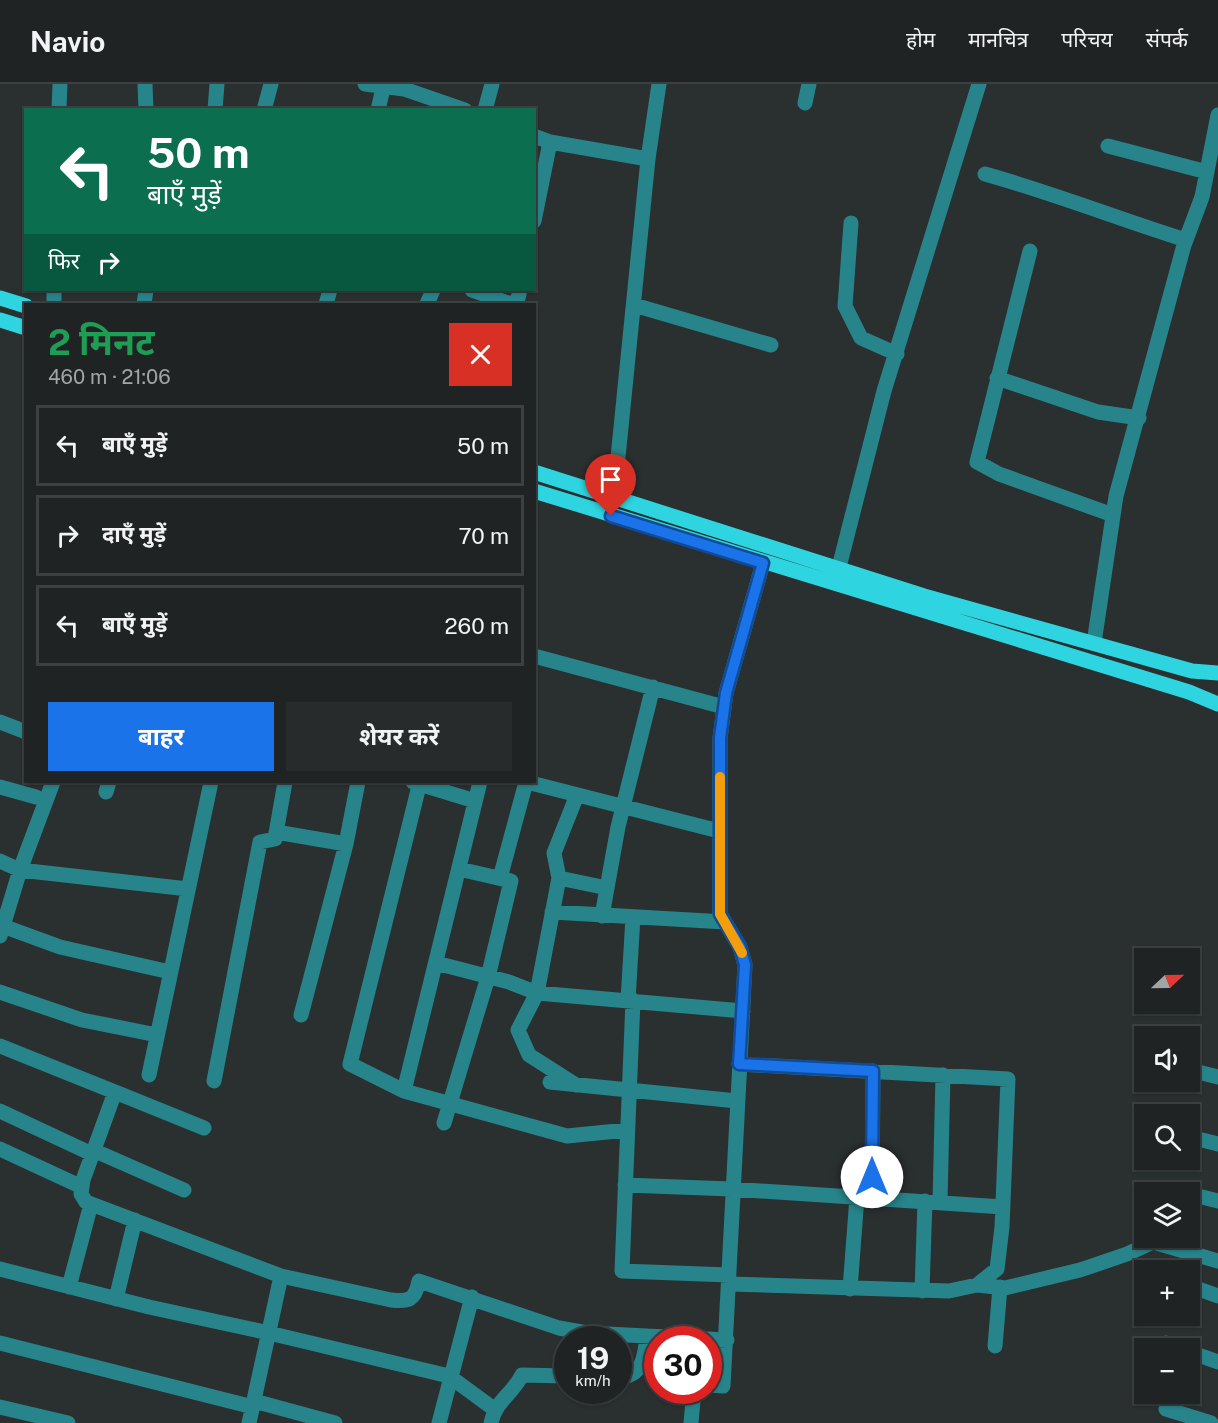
<!DOCTYPE html>
<html lang="hi">
<head>
<meta charset="utf-8">
<style>
  :root { --surface:#202323; --page:#282b2b; --text:#f1f3f6; --muted:#a2a4a6; --line:#3d4041; --accent:#1a73e8 }
  body { margin:0; font-family:"Public Sans","Noto Sans Devanagari",sans-serif; background:var(--page); color:var(--text); height:100vh; display:flex; flex-direction:column; font-size:22px; white-space:nowrap }
  * { box-sizing:border-box; margin:0 }
  p { font-size:20px; color:var(--muted) }
  .icon { flex:none; width:33px; height:33px; fill:none; stroke:currentColor; stroke-width:2; stroke-linecap:round; stroke-linejoin:round }
  .map { position:relative; flex:1; overflow:hidden }
  .drawer { position:absolute; left:24px; top:219px; width:512px; height:480px; display:flex; flex-direction:column; background:var(--surface); border-radius:0px; box-shadow:0 2px 4px #0004,0 0 0 2px var(--line) }
  .drawer>* { flex:none }
  .banner { position:absolute; left:24px; top:24px; width:512px; height:183px; border-radius:0px; box-shadow:0 2px 4px #0004,0 0 0 2px var(--line); background:#0b6e4f; color:#fff; overflow:hidden }
  .needle { width:39px; rotate:68deg }
  .fabs { position:absolute; left:1134px; top:864px; display:grid; gap:12px }
  .fabs a { display:grid; place-items:center; width:66px; height:66px; border-radius:0px; background:var(--surface); box-shadow:0 2px 4px #0004,0 0 0 2px var(--line); font-size:30px }
  .speed { position:absolute; left:554px; top:1242px; display:flex; gap:12px; font-size:30px; font-weight:700; text-align:center }
  .speed>* { display:grid; place-content:center; width:78px; height:78px; border-radius:50%; background:var(--surface); box-shadow:0 2px 4px #0004,0 0 0 2px var(--line); line-height:1 }
  .speed small { font-size:15px; font-weight:400 }
  .speed .limit { border:9px solid #d22; background:#fff; color:#111 }
  .pin { position:absolute; display:grid; place-items:center; width:51px; height:51px; color:#fff; margin:-62px -26px; border-radius:50% 50% 50% 0; rotate:-45deg; box-shadow:0 0 6px #0007 }
  .pin .icon { rotate:45deg }
  .me { position:absolute; width:66px; margin:-33px; rotate:0deg; stroke-linejoin:round; filter:drop-shadow(0 0 4px #0008) }
  .turn { display:flex; align-items:center; gap:21px; height:126px; padding:0 24px; font-size:27px }
  .turn .icon { width:78px; height:78px; stroke-width:2.5 }
  .turn b { display:block; font-size:42px; line-height:51px }
  .then { display:flex; align-items:center; height:57px; padding:0 24px; background:#0003; gap:12px; font-size:22px }
  .round { display:grid; place-items:center; flex:none; width:63px; height:63px; border-radius:0px; background:var(--page) }
  .overview { display:flex; align-items:center; justify-content:space-between; height:102px; padding:0 24px }
  h1 { font-size:36px; font-weight:700; line-height:45px; color:#1e9e55 }
  .button { display:flex; gap:12px; margin-top:auto; padding:12px 24px }
  .button a { flex:1; height:69px; border-radius:0px; background:var(--accent); color:#fff; font-size:24px; font-weight:700; line-height:69px; text-align:center }
  .button a+a { background:var(--page); color:var(--text) }
  ul { padding:0; list-style:none }
  li { display:flex; align-items:center; gap:18px; height:81px; margin:0 12px 9px; padding:0 12px; border:3px solid var(--line); border-radius:0px }
  li div { flex:1 }
  li b { display:block; font-size:22px }
  li em { font-style:normal }
  header { display:flex; align-items:center; gap:36px; box-sizing:border-box; height:84px; padding:0 30px; background:var(--surface); border-bottom:2px solid var(--line) }
  header strong { font-size:28px }
  nav { display:flex; gap:33px; margin-inline-start:auto; font-size:21px }
  .map>svg:first-child { display:block }
</style>
</head>
<body>
<header>
<strong>Navio</strong>
<nav><a>होम</a><a>मानचित्र</a><a>परिचय</a><a>संपर्क</a></nav>
</header>
<div class="map">
<svg width="1218" height="1339" viewBox="0 0 1218 1339">
  <rect width="100%" height="100%" fill="#2a2f2f"/>
  <g fill="none" stroke-linecap="round" stroke-linejoin="round">
    <path stroke="#26848a" stroke-width="15" d="M 145,0 L 146,26
      M 365,0 L 404,5 L 465,26
      M 805,19 L 809,0
      M 59,26 L 60,0
      M 215,26 L 217,0
      M 264,26 L 271,0
      M 378,26 L 384,0
      M 485,26 L 492,0
      M 534,52 L 550,58 L 648,75
      M 1108,62 L 1207,88
      M 985,90 C 1053,109 1119,135 1186,156
      M 534,137 L 550,58
      M 851,139 L 845,222 L 861,254 L 897,270
      M 1030,167 L 977,378 L 999,390 L 1113,431
      M 472,206 L 508,219 L 517,218 L 520,206
      M 54,220 L 54,206
      M 144,220 L 146,206
      M 326,220 L 330,206
      M 427,220 L 433,206
      M 634,221 L 771,261
      M 997,294 L 1098,328 L 1139,334
      M 614,413 L 648,75 L 659,0
      M 836,495 L 884,307 L 979,0
      M 1094,559 L 1116,412 L 1184,161 L 1202,113 L 1218,31
      M 534,572 L 724,623
      M 0,638 L 26,648
      M 413,698 L 475,717
      M 420,698 L 350,980 L 404,1007 L 567,1052 L 627,1046
      M 527,698 L 719,747
      M 0,703 L 36,713
      M 106,708 L 109,698
      M 276,748 L 346,760
      M 0,777 L 20,786 L 188,805
      M 500,794 L 526,698
      M 559,794 L 554,769 L 577,711
      M 552,828 L 725,838
      M 602,832 L 618,743 L 653,603
      M 0,841 L 60,863 L 170,888
      M 0,852 L 20,786 L 53,698
      M 436,879 L 509,898 L 537,909 L 743,927
      M 0,908 L 82,936 L 157,951
      M 628,916 L 633,833
      M 633,916 L 622,1187 L 729,1191
      M 301,931 L 346,760 L 358,698
      M 0,962 L 115,1008 L 83,1096 L 81,1110 L 86,1118 L 281,1192 L 391,1216 C 409,1218 415,1216 419,1197 L 559,1244 L 587,1249 L 727,1256
      M 1194,987 L 1218,993
      M 149,991 L 211,698
      M 214,997 L 260,758 L 275,755 L 285,698
      M 550,998 L 737,1017
      M 576,1001 L 529,971 L 518,946 L 537,909 L 559,794 L 607,804
      M 404,1007 L 480,698
      M 115,1008 L 204,1044
      M 0,1027 L 92,1070
      M 444,1039 L 488,893 L 511,797 L 459,785
      M 1190,1053 L 1218,1060
      M 0,1065 L 82,1103
      M 93,1066 L 184,1106
      M 625,1101 L 731,1105 L 1003,1123
      M 1172,1105 L 1185,1108
      M 1190,1110 L 1218,1117
      M 872,1114 L 873,987
      M 940,1118 L 943,991
      M 0,1185 L 149,1223 L 269,1249 L 449,1292 L 494,1325
      M 729,1200 L 949,1207 L 977,1201 L 997,1185 L 1002,1143 L 1008,995 L 739,980
      M 977,1201 L 1005,1204 L 1080,1186 L 1127,1170 L 1153,1158 L 1218,1177
      M 1190,1202 L 1218,1212
      M 69,1203 L 91,1120
      M 850,1205 L 857,1113
      M 922,1207 L 925,1117
      M 116,1215 L 135,1136
      M 0,1259 L 253,1323
      M 1166,1259 L 1180,1264
      M 995,1262 L 1000,1203
      M 1190,1268 L 1218,1278
      M 618,1293 C 643,1293 645,1272 647,1252
      M 708,1301 L 723,1302 L 745,881 L 740,863 L 720,830 L 720,654 L 726,609 L 763,479
      M 254,1317 L 335,1339
      M 0,1323 L 68,1339
      M 1166,1325 L 1211,1339
      M 249,1339 L 281,1192
      M 439,1339 L 472,1213
      M 491,1339 C 496,1316 512,1311 522,1291 L 567,1292
      M 691,1339 L 694,1306"/>
    <path stroke="#2ed4df" stroke-width="15" d="M 0,214 L 26,222
      M 0,236 L 26,244
      M 534,388 L 924,512 L 1192,587 L 1218,589
      M 534,407 L 1189,608 L 1218,620"/>
  </g>
  <g fill="none" stroke-linecap="round" stroke-linejoin="round">
    <g stroke="#114b97" stroke-width="15">
      <path id="route" d="M 611,432 L 763,479 L 726,609 L 720,654 L 720,830 L 740,863 L 745,881 L 739,980 L 873,987 L 872,1093"/>
    </g>
    <use href="#route" stroke="#1a73e8" stroke-width="10"/>
    <path stroke="#f59e0b" stroke-width="10" d="M 720,693 L 720,830 L 742,869"/>
  </g>
</svg>
<div class="fabs">
<a><svg class="needle" viewBox="-14 -14 28 28"><path d="M0-13l5 13h-10z" fill="#e53935"/><path d="M0 13l5-13h-10z" fill="#a2a4a6"/></svg></a>
<a><svg class="icon" aria-label="sound" viewBox="0 0 24 24"><path d="M4 9h4l5-4v14l-5-4H4zM17 9q2 3 0 6"/></svg></a>
<a><svg class="icon" aria-label="search" viewBox="0 0 24 24"><circle cx="10" cy="10" r="6"/><path d="M15 15l6 6"/></svg></a>
<a><svg class="icon" aria-label="layers" viewBox="0 0 24 24"><path d="M12 4l9 5-9 5-9-5zM3 14l9 5 9-5"/></svg></a>
<a>+</a>
<a>−</a>
</div>
<div class="speed"><div>19<small>km/h</small></div><div class="limit">30</div></div>
<div class="pin" style="left:611px;top:432px;background:#d93025"><svg class="icon" aria-label="arrive" viewBox="0 0 24 24"><path d="M6 21V4h12l-3 4 3 4H6"/></svg></div>
<svg class="me" style="left:872px;top:1093px" viewBox="-20 -20 40 40"><circle r="19" fill="#fff"/><path d="M0-13L10 11 0 6-10 11z" fill="#1a73e8"/></svg>
<div class="banner">
<div class="turn"><svg class="icon" aria-label="left" viewBox="0 0 24 24"><path d="M17 20v-9H6M10 6l-5 5 5 5"/></svg><div><b>50 m</b>बाएँ मुड़ें</div></div>
<div class="then">फिर<svg class="icon" aria-label="right" viewBox="0 0 24 24"><path d="M7 20v-9h11M14 6l5 5-5 5"/></svg></div>
</div>
<section class="drawer">
<div class="overview"><div><h1>2 मिनट</h1><p>460 m · 21:06</p></div><a class="round" style="background:#d93025;color:#fff"><svg class="icon" aria-label="close" viewBox="0 0 24 24"><path d="M6 6l12 12M18 6L6 18"/></svg></a></div>
<ul>
<li><svg class="icon" aria-label="left" viewBox="0 0 24 24"><path d="M17 20v-9H6M10 6l-5 5 5 5"/></svg><div><b>बाएँ मुड़ें</b></div><em>50 m</em></li>
<li><svg class="icon" aria-label="right" viewBox="0 0 24 24"><path d="M7 20v-9h11M14 6l5 5-5 5"/></svg><div><b>दाएँ मुड़ें</b></div><em>70 m</em></li>
<li><svg class="icon" aria-label="left" viewBox="0 0 24 24"><path d="M17 20v-9H6M10 6l-5 5 5 5"/></svg><div><b>बाएँ मुड़ें</b></div><em>260 m</em></li>
</ul>
<div class="button"><a>बाहर</a><a>शेयर करें</a></div>
</section>
</div>
</body>
</html>
